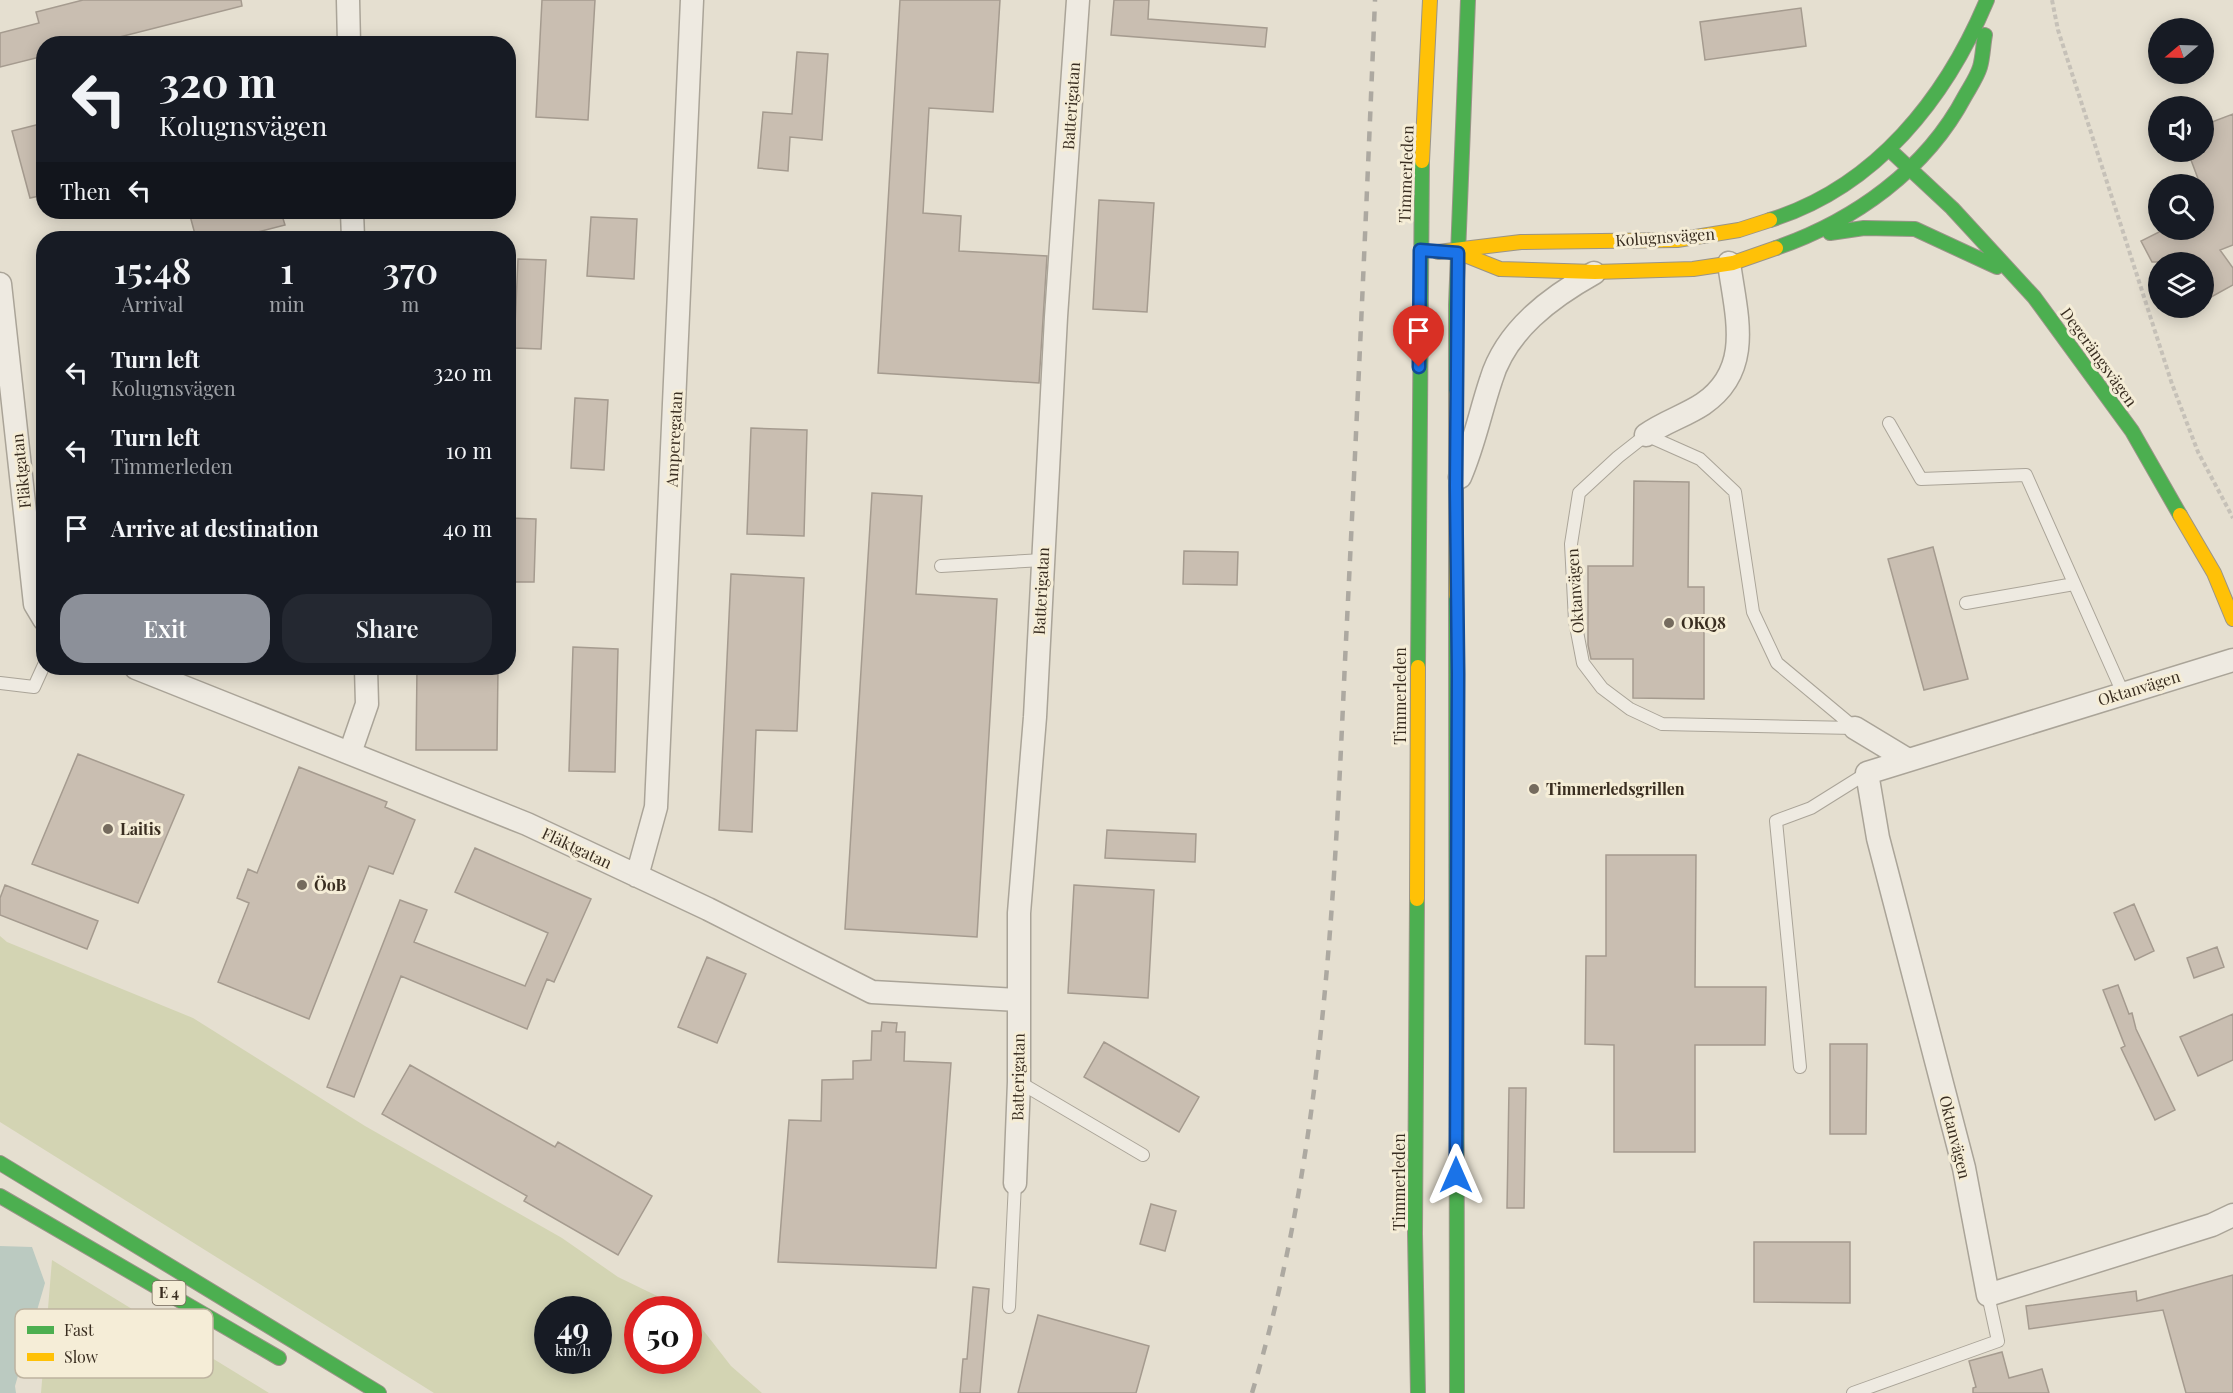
<!DOCTYPE html>
<html lang="en">
<head>
<meta charset="utf-8">
<style>
  :root { --surface:#171b24; --page:#242831; --text:#f1f3f6; --muted:#9ea1a6; --accent:#8c9099 }
  body { margin:0; font-family:"Playfair Display",serif; background:var(--page); color:var(--text); height:100vh; display:flex; flex-direction:column; font-size:22px; white-space:nowrap }
  * { box-sizing:border-box; margin:0 }
  p { font-size:20px; color:var(--muted) }
  .icon { flex:none; width:33px; height:33px; fill:none; stroke:currentColor; stroke-width:2; stroke-linecap:round; stroke-linejoin:round }
  .map { position:relative; flex:1; overflow:hidden }
  .drawer { position:absolute; left:36px; top:231px; width:480px; height:444px; display:flex; flex-direction:column; background:var(--surface); border-radius:24px; box-shadow:0 3px 15px #0003 }
  .drawer>* { flex:none }
  .hud { position:absolute; left:36px; top:36px; width:480px; height:183px; border-radius:24px; box-shadow:0 3px 15px #0003; background:#171b24; color:var(--text); overflow:hidden }
  .needle { width:39px; rotate:251deg }
  .fabs { position:absolute; left:2148px; top:18px; display:grid; gap:12px }
  .fabs a { display:grid; place-items:center; width:66px; height:66px; border-radius:50%; background:var(--surface); box-shadow:0 3px 15px #0003; font-size:30px }
  .speed { position:absolute; left:534px; top:1296px; display:flex; gap:12px; font-size:30px; font-weight:700; text-align:center }
  .speed>* { display:grid; place-content:center; width:78px; height:78px; border-radius:50%; background:var(--surface); box-shadow:0 3px 15px #0003; line-height:1 }
  .speed small { font-size:15px; font-weight:400 }
  .speed .limit { border:9px solid #d22; background:#fff; color:#111 }
  .pin { position:absolute; display:grid; place-items:center; width:51px; height:51px; color:#fff; margin:-62px -26px; border-radius:50% 50% 50% 0; rotate:-45deg; box-shadow:0 0 6px #0007 }
  .pin .icon { rotate:45deg }
  .me { position:absolute; width:66px; margin:-33px; rotate:0deg; stroke-linejoin:round; filter:drop-shadow(0 0 4px #0008) }
  .turn { display:flex; align-items:center; gap:21px; height:126px; padding:0 24px; font-size:27px }
  .turn .icon { width:78px; height:78px; stroke-width:2.5 }
  .turn b { display:block; font-size:42px; line-height:51px }
  .then { display:flex; align-items:center; height:57px; padding:0 24px; background:#0003; gap:12px; font-size:22px }
  .eta { display:flex; justify-content:space-evenly; align-items:center; height:102px; text-align:center }
  .eta b { font-size:36px; font-weight:600; line-height:42px }
  .action { display:flex; gap:12px; margin-top:auto; padding:12px 24px }
  .action a { flex:1; height:69px; border-radius:24px; background:var(--accent); color:#fff; font-size:24px; font-weight:600; line-height:69px; text-align:center }
  .action a+a { background:var(--page); color:var(--text) }
  ul { padding:0; list-style:none }
  li { display:flex; align-items:center; gap:18px; height:78px; padding:0 24px }
  li div { flex:1 }
  li b { display:block; font-size:22px }
  li em { font-style:normal }
  .map>svg:first-child { display:block }
</style>
</head>
<body>
<div class="map">
<svg width="2233" height="1393" viewBox="0 0 2233 1393">
  <rect width="100%" height="100%" fill="#e5dfd0"/>
  <path fill="#d3d4b3" fill-rule="evenodd" d="M 0,936 L 7,942 L 193,1018 L 365,1126 L 562,1238 L 618,1277 L 684,1309 L 638,1310 L 638,1360 L 688,1360 L 689,1312 L 731,1366 L 762,1393 L 434,1393 L 0,1122 ZM 548,1310 L 598,1310 L 598,1360 L 548,1360 Z
    M 52,1260 L 269,1393 L 41,1393 Z"/>
  <path fill="#bbcac1" d="M 0,1246 L 32,1247 L 45,1283 L 15,1386 L 16,1393 L 0,1393 Z"/>
  <path fill="#c9beb1" stroke="#a59b8f" stroke-width="1.5" d="M 83,0 L 241,0 L 242,6 L 92,44 L 44,44 L 44,56 L 0,67 L 0,33 L 39,23 L 36,12 Z
    M 542,0 L 595,0 L 588,120 L 536,117 Z
    M 900,0 L 1000,0 L 993,112 L 929,108 L 923,213 L 961,216 L 959,251 L 1047,256 L 1039,383 L 878,373 Z
    M 1114,0 L 1149,0 L 1148,19 L 1267,28 L 1265,47 L 1111,35 Z
    M 1801,8 L 1806,46 L 1705,60 L 1700,22 Z
    M 797,52 L 828,54 L 822,140 L 790,137 L 788,171 L 758,168 L 763,112 L 792,114 Z
    M 2233,114 L 2233,245 L 2220,250 L 2233,268 L 2233,285 L 2204,301 L 2204,262 L 2152,262 L 2141,241 L 2163,230 L 2204,230 L 2204,184 L 2200,184 L 2188,152 L 2204,152 L 2204,125 Z
    M 44,123 L 44,195 L 30,198 L 12,131 Z
    M 1099,200 L 1154,203 L 1147,312 L 1093,309 Z
    M 189,212 L 281,212 L 285,225 L 234,238 L 196,238 Z
    M 591,217 L 637,219 L 634,279 L 587,276 Z
    M 518,259 L 546,260 L 541,349 L 514,348 Z
    M 575,398 L 608,400 L 604,470 L 571,468 Z
    M 751,428 L 807,430 L 804,536 L 747,534 Z
    M 1634,481 L 1689,482 L 1688,587 L 1704,587 L 1704,699 L 1633,698 L 1633,659 L 1591,659 L 1588,645 L 1588,566 L 1633,566 Z
    M 872,493 L 922,496 L 916,594 L 997,599 L 977,937 L 845,929 Z
    M 508,518 L 536,519 L 534,582 L 508,582 Z
    M 1933,547 L 1968,679 L 1924,690 L 1888,559 Z
    M 1184,551 L 1238,552 L 1237,585 L 1183,584 Z
    M 731,574 L 804,578 L 797,731 L 756,730 L 752,832 L 719,830 Z
    M 573,647 L 618,649 L 615,772 L 569,771 Z
    M 417,668 L 498,668 L 497,750 L 416,750 Z
    M 78,754 L 184,795 L 138,903 L 32,864 Z
    M 299,767 L 387,802 L 385,807 L 415,820 L 393,874 L 369,866 L 309,1019 L 218,982 L 249,903 L 237,898 L 248,869 L 257,873 Z
    M 1107,830 L 1196,834 L 1195,862 L 1105,858 Z
    M 475,848 L 591,899 L 554,982 L 547,979 L 527,1029 L 401,976 L 354,1097 L 327,1087 L 400,900 L 427,910 L 414,942 L 525,986 L 548,933 L 455,892 Z
    M 1606,855 L 1696,855 L 1695,987 L 1766,987 L 1765,1045 L 1695,1045 L 1695,1152 L 1614,1152 L 1614,1045 L 1585,1044 L 1586,956 L 1606,956 Z
    M 5,885 L 98,921 L 87,949 L 0,915 L 0,898 Z
    M 1074,885 L 1154,890 L 1148,998 L 1068,993 Z
    M 2134,904 L 2154,951 L 2135,960 L 2114,913 Z
    M 2217,947 L 2224,967 L 2194,978 L 2187,958 Z
    M 707,957 L 746,974 L 717,1043 L 678,1027 Z
    M 2118,985 L 2129,1014 L 2132,1013 L 2136,1029 L 2175,1110 L 2155,1120 L 2121,1048 L 2125,1046 L 2103,990 Z
    M 2233,1014 L 2233,1060 L 2198,1076 L 2180,1037 Z
    M 882,1022 L 897,1023 L 896,1032 L 905,1032 L 904,1061 L 951,1063 L 936,1268 L 778,1262 L 789,1120 L 821,1121 L 822,1080 L 853,1079 L 853,1061 L 871,1060 L 872,1031 L 881,1031 Z
    M 1104,1042 L 1199,1097 L 1179,1132 L 1084,1077 Z
    M 1830,1044 L 1867,1044 L 1866,1134 L 1830,1134 Z
    M 410,1065 L 555,1147 L 558,1142 L 652,1196 L 618,1255 L 524,1201 L 527,1196 L 382,1114 Z
    M 1509,1088 L 1526,1088 L 1524,1208 L 1507,1208 Z
    M 1151,1204 L 1176,1211 L 1165,1251 L 1140,1244 Z
    M 1754,1242 L 1850,1242 L 1850,1303 L 1754,1302 Z
    M 2233,1275 L 2233,1393 L 2186,1393 L 2163,1310 L 2029,1329 L 2026,1306 L 2136,1291 L 2137,1301 Z
    M 973,1287 L 989,1289 L 980,1393 L 960,1393 L 963,1359 L 967,1359 Z
    M 1038,1315 L 1149,1346 L 1136,1393 L 1018,1393 Z
    M 2002,1352 L 2009,1378 L 2042,1369 L 2049,1393 L 1973,1393 L 1973,1388 L 1976,1387 L 1969,1361 Z"/>
  <g fill="none" stroke-linecap="round" stroke-linejoin="round">
    <g stroke="#aaa498" stroke-width="14">
      <path id="lane" d="M 1889,423 L 1921,479 L 2026,475 L 2123,693
        M 1646,435 L 1700,459 L 1735,492 L 1753,612 L 1777,663 L 1855,728 L 1662,724 L 1630,709 L 1602,688 L 1583,663 L 1575,621 L 1571,544 L 1579,493 L 1618,457 Z
        M 941,566 L 1043,560
        M 1966,603 L 2074,584
        M 0,683 L 34,687 L 44,665
        M 1800,1067 L 1776,821 L 1811,808 L 1867,773
        M 1019,1082 L 1143,1155
        M 1009,1307 L 1015,1183
        M 1853,1393 L 1998,1341 L 1988,1295"/>
    </g>
    <g stroke="#aaa498" stroke-width="25">
      <path id="street" d="M 348,0 L 349,44
        M 352,212 L 353,238
        M 0,284 L 35,604 L 44,619
        M 1646,435 C 1664,422 1685,416 1703,404 C 1754,369 1736,315 1729,263
        M 1460,477 C 1474,445 1480,413 1491,380 C 1506,330 1551,297 1594,273
        M 2233,660 L 1867,773 L 1878,838 L 1964,1168 L 1988,1295 L 2212,1225 L 2233,1215
        M 136,668 L 527,824 L 708,909 L 872,992 L 1019,1000
        M 1855,728 L 1908,760
        M 350,753 L 367,704 L 366,668
        M 637,876 L 656,807 L 692,0
        M 1015,1183 L 1019,1082 L 1019,913 L 1035,717 L 1056,317 L 1078,0"/>
    </g>
    <g stroke="#9a9488" stroke-width="16">
      <path id="fast" d="M 1893,153 L 1952,208 L 2034,297 L 2132,431 L 2180,515
        M 1770,220 C 1876,187 1946,98 1987,0
        M 1830,233 L 1864,228 L 1915,229 L 1997,267
        M 1776,248 C 1854,221 1926,170 1965,96 C 1970,87 1977,77 1980,67 C 1983,57 1983,45 1985,35
        M 1456,394 L 1456,305 L 1468,0
        M 1456,595 L 1457,1393
        M 1418,667 L 1422,161
        M 1417,899 L 1415,1234 L 1418,1393
        M 0,1163 L 379,1393
        M 0,1196 L 279,1358"/>
    </g>
    <g stroke="#9a9488" stroke-width="16">
      <path id="slow" d="M 1422,161 L 1430,0
        M 1438,252 L 1521,242 L 1677,240 L 1739,230 L 1770,220
        M 1460,253 L 1500,269 L 1595,272 L 1693,269 L 1733,263 L 1776,248
        M 1456,394 L 1456,595
        M 2180,515 L 2214,573 L 2233,619
        M 1417,899 L 1418,667"/>
    </g>
    <path stroke="#c6c1b8" stroke-width="4" stroke-dasharray="4.5 3" stroke-linecap="butt" d="M 2052,0 L 2058,30 L 2172,384 L 2198,452 L 2233,518"/>
    <use href="#lane" stroke="#eeeae1" stroke-width="12"/>
    <use href="#street" stroke="#eeeae1" stroke-width="22"/>
    <use href="#fast" stroke="#4caf50" stroke-width="14"/>
    <use href="#slow" stroke="#ffc107" stroke-width="14"/>
    <path stroke="#ada9a1" stroke-width="4.5" stroke-dasharray="10 10" stroke-linecap="butt" d="M 1252,1393 C 1323,1156 1334,906 1345,661 C 1356,441 1366,220 1375,0"/>
  </g>
  <g fill="none" stroke-linecap="round" stroke-linejoin="round">
    <g stroke="#114b97" stroke-width="15">
      <path id="route" d="M 1419,367 L 1420,250 L 1458,253 L 1456,486 L 1458,674 L 1456,1175"/>
    </g>
    <use href="#route" stroke="#1a73e8" stroke-width="10"/>
  </g>
  <g fill="#756b5e" stroke="#f5edd7" stroke-width="2">
    <circle cx="1669" cy="623" r="6"/>
    <circle cx="1534" cy="789" r="6"/>
    <circle cx="108" cy="829" r="6"/>
    <circle cx="302" cy="885" r="6"/>
  </g>
  <g text-anchor="middle" stroke-width="6" stroke-linejoin="round" paint-order="stroke">
    <rect fill="#f5edd7" stroke="#716757" stroke-width="1.5" x="152.5" y="1281" width="33" height="24" rx="4.5"/>
    <g font-size="15" font-weight="bold" fill="#392d20">
      <text x="169" y="1298">E 4</text>
    </g>
    <g font-size="16" fill="#392d20" stroke="#f5edd7">
      <text transform="translate(1071 106) rotate(-86)" y="6">Batterigatan</text>
      <text transform="translate(1406 174) rotate(-88)" y="6">Timmerleden</text>
      <text transform="translate(1665 237) rotate(-4)" y="6">Kolugnsvägen</text>
      <text transform="translate(2099 357) rotate(54)" y="6">Degerängsvägen</text>
      <text transform="translate(674 439) rotate(-87)" y="6">Amperegatan</text>
      <text transform="translate(21 471) rotate(-96)" y="6">Fläktgatan</text>
      <text transform="translate(1041 591) rotate(-87)" y="6">Batterigatan</text>
      <text transform="translate(1575 591) rotate(-94)" y="6">Oktanvägen</text>
      <text transform="translate(2139 688) rotate(-17)" y="6">Oktanvägen</text>
      <text transform="translate(1400 696) rotate(-90)" y="6">Timmerleden</text>
      <text transform="translate(577 848) rotate(25)" y="6">Fläktgatan</text>
      <text transform="translate(1018 1077) rotate(-89)" y="6">Batterigatan</text>
      <text transform="translate(1955 1137) rotate(76)" y="6">Oktanvägen</text>
      <text transform="translate(1399 1182) rotate(-90)" y="6">Timmerleden</text>
    </g>
    <g font-size="16" font-weight="bold" fill="#392d20" stroke="#f5edd7" text-anchor="start">
      <text x="1681" y="629">OKQ8</text>
      <text x="1546" y="795">Timmerledsgrillen</text>
      <text x="120" y="835">Laitis</text>
      <text x="314" y="891">ÖoB</text>
    </g>
  </g>
  <rect x="15" y="1309" width="198" height="69" rx="9" fill="#f5edd7" stroke="#bdb3a0" stroke-width="1.5"/>
  <rect x="27" y="1326" width="27" height="8" fill="#4caf50"/>
  <rect x="27" y="1353" width="27" height="8" fill="#ffc107"/>
  <g font-size="16" fill="#392d20">
    <text x="64" y="1336">Fast</text>
    <text x="64" y="1363">Slow</text>
  </g>
</svg>
<div class="fabs">
<a><svg class="needle" viewBox="-14 -14 28 28"><path d="M0-13l5 13h-10z" fill="#e53935"/><path d="M0 13l5-13h-10z" fill="#9ea1a6"/></svg></a>
<a><svg class="icon" aria-label="sound" viewBox="0 0 24 24"><path d="M4 9h4l5-4v14l-5-4H4zM17 9q2 3 0 6"/></svg></a>
<a><svg class="icon" aria-label="search" viewBox="0 0 24 24"><circle cx="10" cy="10" r="6"/><path d="M15 15l6 6"/></svg></a>
<a><svg class="icon" aria-label="layers" viewBox="0 0 24 24"><path d="M12 4l9 5-9 5-9-5zM3 14l9 5 9-5"/></svg></a>
</div>
<div class="speed"><div>49<small>km/h</small></div><div class="limit">50</div></div>
<div class="pin" style="left:1419px;top:367px;background:#d93025"><svg class="icon" aria-label="arrive" viewBox="0 0 24 24"><path d="M6 21V4h12l-3 4 3 4H6"/></svg></div>
<svg class="me" style="left:1456px;top:1175px" viewBox="-20 -20 40 40"><path d="M0-17L14 15 0 8-14 15z" fill="#1a73e8" stroke="#fff" stroke-width="4"/></svg>
<div class="hud">
<div class="turn"><svg class="icon" aria-label="left" viewBox="0 0 24 24"><path d="M17 20v-9H6M10 6l-5 5 5 5"/></svg><div><b>320 m</b>Kolugnsvägen</div></div>
<div class="then">Then<svg class="icon" aria-label="left" viewBox="0 0 24 24"><path d="M17 20v-9H6M10 6l-5 5 5 5"/></svg></div>
</div>
<section class="drawer">
<div class="eta">
<div><b>15:48</b><p>Arrival</p></div>
<div><b>1</b><p>min</p></div>
<div><b>370</b><p>m</p></div>
</div>
<ul>
<li><svg class="icon" aria-label="left" viewBox="0 0 24 24"><path d="M17 20v-9H6M10 6l-5 5 5 5"/></svg><div><b>Turn left</b><p>Kolugnsvägen</p></div><em>320 m</em></li>
<li><svg class="icon" aria-label="left" viewBox="0 0 24 24"><path d="M17 20v-9H6M10 6l-5 5 5 5"/></svg><div><b>Turn left</b><p>Timmerleden</p></div><em>10 m</em></li>
<li><svg class="icon" aria-label="arrive" viewBox="0 0 24 24"><path d="M6 21V4h12l-3 4 3 4H6"/></svg><div><b>Arrive at destination</b></div><em>40 m</em></li>
</ul>
<div class="action"><a>Exit</a><a>Share</a></div>
</section>
</div>
</body>
</html>
